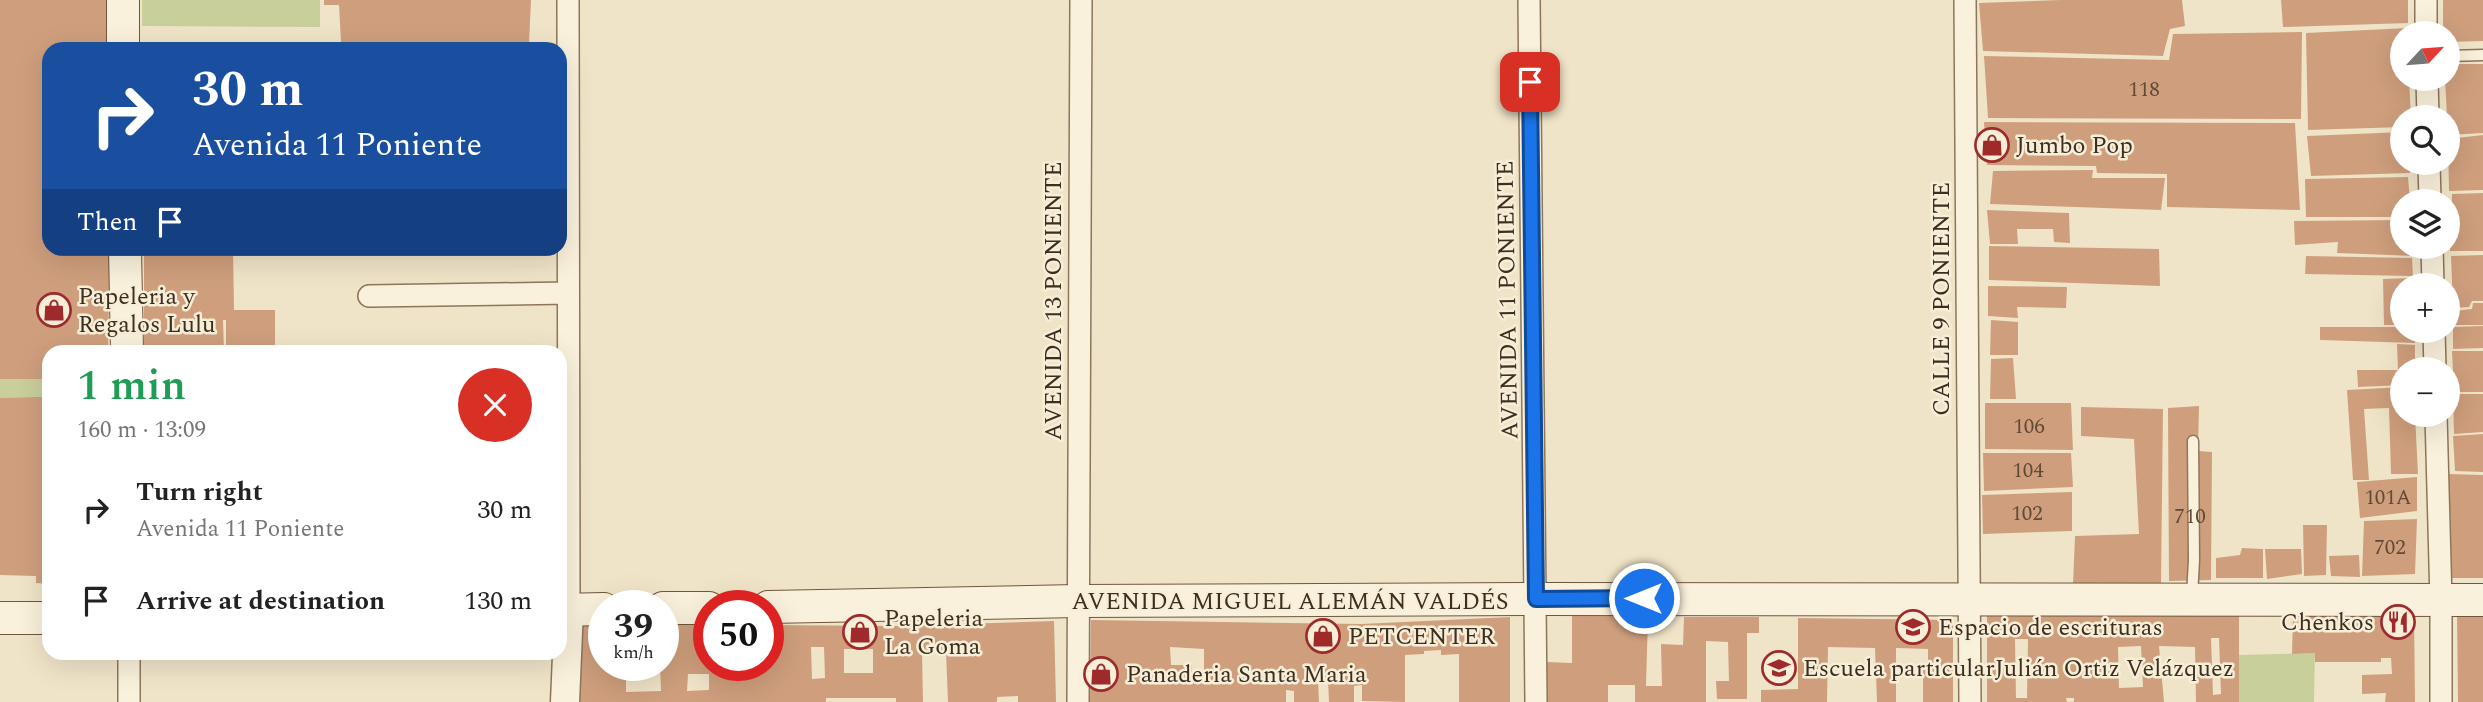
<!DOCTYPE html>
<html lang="en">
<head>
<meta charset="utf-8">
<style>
  :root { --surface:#fff; --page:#f2f2f2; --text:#222; --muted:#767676 }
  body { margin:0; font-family:Spectral,serif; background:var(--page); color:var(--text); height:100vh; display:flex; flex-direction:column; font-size:26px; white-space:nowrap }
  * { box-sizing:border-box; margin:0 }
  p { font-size:23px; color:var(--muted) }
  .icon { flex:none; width:38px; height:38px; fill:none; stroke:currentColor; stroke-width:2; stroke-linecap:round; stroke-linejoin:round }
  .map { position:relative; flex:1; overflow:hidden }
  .details { position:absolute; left:42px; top:345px; width:525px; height:315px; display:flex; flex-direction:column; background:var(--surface); border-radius:21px; box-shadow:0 7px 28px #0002 }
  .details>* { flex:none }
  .top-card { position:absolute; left:42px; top:42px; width:525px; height:214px; border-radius:21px; box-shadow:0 7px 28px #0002; background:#1a4fa0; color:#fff; overflow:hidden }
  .needle { width:46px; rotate:64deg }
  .fabs { position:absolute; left:2390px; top:21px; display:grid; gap:14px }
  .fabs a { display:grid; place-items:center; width:70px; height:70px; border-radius:50%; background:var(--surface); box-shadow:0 7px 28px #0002; font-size:35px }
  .speed { position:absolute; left:588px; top:590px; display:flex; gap:14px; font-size:35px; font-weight:700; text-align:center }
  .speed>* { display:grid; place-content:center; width:91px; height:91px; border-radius:50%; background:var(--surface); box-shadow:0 7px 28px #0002; line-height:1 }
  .speed small { font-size:18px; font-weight:400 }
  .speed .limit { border:10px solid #d22; background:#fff; color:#111 }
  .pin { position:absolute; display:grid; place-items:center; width:60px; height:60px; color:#fff; margin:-30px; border-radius:14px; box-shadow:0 4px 10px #0006 }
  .me { position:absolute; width:77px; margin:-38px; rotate:270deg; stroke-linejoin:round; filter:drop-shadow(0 0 5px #0008) }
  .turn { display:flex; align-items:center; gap:24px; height:147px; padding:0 35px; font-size:32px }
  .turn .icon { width:91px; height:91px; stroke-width:2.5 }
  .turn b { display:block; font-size:49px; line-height:60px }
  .then { display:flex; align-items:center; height:66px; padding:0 35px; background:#0003; gap:14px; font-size:26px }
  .round { display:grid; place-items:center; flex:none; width:74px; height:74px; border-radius:37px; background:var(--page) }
  .headline { display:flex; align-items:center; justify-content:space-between; height:119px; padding:0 35px }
  h1 { font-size:42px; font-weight:600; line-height:52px; color:#1e9e55 }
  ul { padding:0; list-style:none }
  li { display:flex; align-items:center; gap:21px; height:91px; padding:0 35px }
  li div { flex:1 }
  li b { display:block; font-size:26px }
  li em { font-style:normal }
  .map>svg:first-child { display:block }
</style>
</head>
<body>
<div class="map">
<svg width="2483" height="702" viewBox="0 0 2483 702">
  <rect width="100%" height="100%" fill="#f0e4c8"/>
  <path fill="#c9cf9b" d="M 142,0 L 320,0 L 320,27 L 142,26 Z
    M 341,42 L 529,43 L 529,49 L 341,49 Z
    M 0,379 L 49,379 L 49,397 L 0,398 Z
    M 2315,653 L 2314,702 L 2239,702 L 2239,655 Z"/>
  <path fill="#cf9f7d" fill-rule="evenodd" d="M 0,0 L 108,0 L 109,49 L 49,49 L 49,248 L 110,248 L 108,352 L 49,352 L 49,379 L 0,379 Z
    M 324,0 L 531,0 L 529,43 L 341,42 L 339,5 L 324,5 Z
    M 2061,0 L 2182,0 L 2185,26 L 2170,29 L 2163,56 L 1983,51 L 1979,3 Z
    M 2281,0 L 2408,0 L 2408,23 L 2283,27 Z
    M 2443,0 L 2483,0 L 2483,41 L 2448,42 L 2448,33 L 2443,33 Z
    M 2408,28 L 2408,33 L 2403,33 L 2403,79 L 2409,79 L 2411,117 L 2403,117 L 2403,127 L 2308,130 L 2306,33 Z
    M 2302,32 L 2301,119 L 1988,118 L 1984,56 L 2169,60 L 2173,34 Z
    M 2448,64 L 2483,64 L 2483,133 L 2448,135 L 2445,79 L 2448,79 Z
    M 1984,122 L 2295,123 L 2300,210 L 2167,207 L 2167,174 L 2097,173 L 2096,166 L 1987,165 Z
    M 2403,132 L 2403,163 L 2410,163 L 2410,173 L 2311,176 L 2307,136 Z
    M 2483,135 L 2483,190 L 2449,191 L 2448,139 Z
    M 2093,170 L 2092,178 L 2165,178 L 2161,210 L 1990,204 L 1993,171 Z
    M 2408,177 L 2410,201 L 2403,201 L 2403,217 L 2306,217 L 2305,179 Z
    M 2483,193 L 2483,251 L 2450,251 L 2452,194 Z
    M 1987,210 L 2069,213 L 2070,243 L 2054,242 L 2053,229 L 2017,229 L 2018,244 L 1990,244 Z
    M 2403,220 L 2403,247 L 2415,247 L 2415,256 L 2337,253 L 2338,242 L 2295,245 L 2294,221 Z
    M 1989,246 L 2159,249 L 2160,286 L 1989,280 Z
    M 144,248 L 233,248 L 234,310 L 275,310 L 275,352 L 226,352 L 226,320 L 223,320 L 224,352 L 202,352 L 202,346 L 171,346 L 171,352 L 144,352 Z
    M 2483,255 L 2483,301 L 2472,301 L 2469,307 L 2453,308 L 2451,256 Z
    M 2306,256 L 2412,258 L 2413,276 L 2305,274 Z
    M 2413,278 L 2413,285 L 2403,285 L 2403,325 L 2384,325 L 2383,279 Z
    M 1988,286 L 2067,287 L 2066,308 L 2017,307 L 2018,318 L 1988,316 Z
    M 2473,303 L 2483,303 L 2483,325 L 2454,325 L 2454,311 L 2472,309 Z
    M 1991,320 L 2018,322 L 2018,355 L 1990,355 Z
    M 2483,326 L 2483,348 L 2453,349 L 2453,327 Z
    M 2320,327 L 2403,327 L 2403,331 L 2414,331 L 2415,343 L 2320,340 Z
    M 2397,344 L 2415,345 L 2415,369 L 2403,369 L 2403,385 L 2358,387 L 2357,370 L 2398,370 Z
    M 2452,351 L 2483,351 L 2483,392 L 2454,392 Z
    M 2013,358 L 2016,399 L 1990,399 L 1991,359 Z
    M 2403,387 L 2403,415 L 2415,415 L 2418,474 L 2391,474 L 2389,408 L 2364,409 L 2369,480 L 2353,480 L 2347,390 Z
    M 2453,394 L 2483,394 L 2483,432 L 2454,434 Z
    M 34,397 L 49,397 L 49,584 L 36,583 L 36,576 L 0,575 L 0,398 Z
    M 1985,403 L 2071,403 L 2073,450 L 1985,449 Z
    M 2199,406 L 2198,451 L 2212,452 L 2211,580 L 2169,581 L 2168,408 Z
    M 2081,407 L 2163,409 L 2161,583 L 2073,584 L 2075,536 L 2139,534 L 2134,439 L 2081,436 Z
    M 2483,434 L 2483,472 L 2455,471 L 2453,436 Z
    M 1983,453 L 2071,453 L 2073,487 L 1984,491 Z
    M 2448,474 L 2483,475 L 2483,578 L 2447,578 Z
    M 2417,477 L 2417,511 L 2360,518 L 2357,482 Z
    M 2072,492 L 2072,531 L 1983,534 L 1982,495 Z
    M 2417,519 L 2415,574 L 2362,576 L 2364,521 Z
    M 2303,525 L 2327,525 L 2326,575 L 2304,576 Z
    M 2242,548 L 2263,549 L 2263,578 L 2216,578 L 2216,558 L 2240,555 Z
    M 2265,549 L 2301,549 L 2302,574 L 2267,579 Z
    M 2359,555 L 2360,577 L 2331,576 L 2329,556 Z
    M 2483,610 L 2483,702 L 2458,702 L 2457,611 Z
    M 2414,611 L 2415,702 L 2385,702 L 2386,693 L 2362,694 L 2362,675 L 2392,674 L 2391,658 L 2381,658 L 2381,662 L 2315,662 L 2315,653 L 2292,654 L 2293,613 Z
    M 1987,614 L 2214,616 L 2239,614 L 2239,702 L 2196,702 L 2195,647 L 2159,646 L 2164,702 L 2074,702 L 2074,698 L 2066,698 L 2067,702 L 1987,702 ZM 2211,638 L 2219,638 L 2221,694 L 2213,695 ZM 2015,639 L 2028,639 L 2027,698 L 2016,698 ZM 2141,646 L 2143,687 L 2119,688 L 2118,647 Z
    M 1572,615 L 1648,616 L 1646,686 L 1662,686 L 1661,644 L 1683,645 L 1684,617 L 1759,617 L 1759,633 L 1747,633 L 1747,699 L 1717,699 L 1716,681 L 1729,681 L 1728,642 L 1706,641 L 1706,702 L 1635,702 L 1635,685 L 1608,685 L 1608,702 L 1545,702 L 1547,662 L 1572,663 Z
    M 1510,617 L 1510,702 L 1459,702 L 1459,654 L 1441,655 L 1441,650 L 1424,651 L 1424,654 L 1405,655 L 1405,702 L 1362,701 L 1362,685 L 1354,686 L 1354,702 L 1329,702 L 1328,680 L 1324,679 L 1318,680 L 1319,702 L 1294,702 L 1294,691 L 1286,690 L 1286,702 L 1090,702 L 1091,620 L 1361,624 ZM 1170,647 L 1204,649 L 1204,675 L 1192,675 L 1192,665 L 1171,665 Z
    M 1798,618 L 1953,620 L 1953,702 L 1923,702 L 1923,666 L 1928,666 L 1928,649 L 1896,648 L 1896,702 L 1877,702 L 1875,648 L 1828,647 L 1827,702 L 1761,702 L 1761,690 L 1798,689 Z
    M 1054,621 L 1056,702 L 1018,702 L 1018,696 L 997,697 L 997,702 L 948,702 L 946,651 L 922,652 L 923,702 L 896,702 L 896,698 L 826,698 L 826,702 L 571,702 L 573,625 L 604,625 L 604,665 L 626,665 L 626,692 L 661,691 L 660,665 L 663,665 L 663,624 L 709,624 L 709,665 L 768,665 L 768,625 L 895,626 ZM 811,647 L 824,647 L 825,678 L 812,679 ZM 844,649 L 873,649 L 873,673 L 844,673 ZM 688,674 L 709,674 L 709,690 L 687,691 Z"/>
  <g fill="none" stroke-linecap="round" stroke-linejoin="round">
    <g stroke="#8d765c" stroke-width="13">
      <path id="service" d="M 2448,56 L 2483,55
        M 2192,596 L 2194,560 L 2193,441"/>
    </g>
    <g stroke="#8d765c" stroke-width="24">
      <path id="minor" d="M 568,0 L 569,609
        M 1529,0 L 1536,702
        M 1965,0 L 1970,702
        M 2426,0 L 2426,33
        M 2427,79 L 2428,117
        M 2429,163 L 2430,201
        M 2432,247 L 2433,285
        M 369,296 L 568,293
        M 2434,331 L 2435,369
        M 2436,415 L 2441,601 L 2441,702
        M 129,702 L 129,653
        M 1078,702 L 1081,0"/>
    </g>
    <g stroke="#8d765c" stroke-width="31">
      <path id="tertiary" d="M 565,702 L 569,609"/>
    </g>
    <g stroke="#6f573f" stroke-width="34">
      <path id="secondary" d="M 123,49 L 123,0
        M 125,248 L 127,352
        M 768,607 L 1077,601 L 1536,599 L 2483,600
        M 663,608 L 709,608
        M 560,610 L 604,609
        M 0,618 L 49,618"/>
    </g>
    <use href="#service" stroke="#faf1dc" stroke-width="10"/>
    <use href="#minor" stroke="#faf1dc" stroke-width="21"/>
    <use href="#tertiary" stroke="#faf1dc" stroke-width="28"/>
    <use href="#secondary" stroke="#faf1dc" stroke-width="32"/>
  </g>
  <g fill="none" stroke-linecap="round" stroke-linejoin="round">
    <g stroke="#114b97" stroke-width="18">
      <path id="route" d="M 1530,82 L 1536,599 L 1644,598"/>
    </g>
    <use href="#route" stroke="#1a73e8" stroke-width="12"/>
  </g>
  <defs>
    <g id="shop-ring" transform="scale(1.75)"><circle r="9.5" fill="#f7eed8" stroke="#9e2a2b" stroke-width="1.5"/><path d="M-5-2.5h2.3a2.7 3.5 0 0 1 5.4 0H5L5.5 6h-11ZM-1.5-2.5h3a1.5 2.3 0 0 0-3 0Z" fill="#9e2a2b"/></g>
    <g id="restaurant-ring" transform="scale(1.75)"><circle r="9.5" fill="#f7eed8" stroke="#9e2a2b" stroke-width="1.5"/><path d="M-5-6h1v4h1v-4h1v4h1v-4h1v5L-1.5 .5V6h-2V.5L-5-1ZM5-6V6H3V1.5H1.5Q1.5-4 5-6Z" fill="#9e2a2b"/></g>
    <g id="school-ring" transform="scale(1.75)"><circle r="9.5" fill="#f7eed8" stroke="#9e2a2b" stroke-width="1.5"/><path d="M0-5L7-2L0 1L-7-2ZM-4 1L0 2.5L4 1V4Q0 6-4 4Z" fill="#9e2a2b"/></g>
  </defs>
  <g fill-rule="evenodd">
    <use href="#shop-ring" x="1992" y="145"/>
    <use href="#shop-ring" x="54" y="310"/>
    <use href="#restaurant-ring" x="2398" y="622"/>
    <use href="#school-ring" x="1913" y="627"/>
    <use href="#shop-ring" x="860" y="632"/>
    <use href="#shop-ring" x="1323" y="636"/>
    <use href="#school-ring" x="1779" y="668"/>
    <use href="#shop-ring" x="1101" y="674"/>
  </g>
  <g text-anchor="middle" stroke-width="5" stroke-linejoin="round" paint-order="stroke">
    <g font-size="21" fill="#624a37">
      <text x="2144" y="96">118</text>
      <text x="2029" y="433">106</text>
      <text x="2028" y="477">104</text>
      <text x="2388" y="504">101A</text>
      <text x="2027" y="520">102</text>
      <text x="2190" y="523">710</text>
      <text x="2390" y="554">702</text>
    </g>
    <g font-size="24" fill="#3d2e20" stroke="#f7eed8" text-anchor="start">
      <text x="2016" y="153">Jumbo Pop</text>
      <text x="78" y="304">Papeleria y<tspan x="78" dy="28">Regalos Lulu</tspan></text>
      <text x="884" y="626">Papeleria<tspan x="884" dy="28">La Goma</tspan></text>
      <text x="2374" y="630" text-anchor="end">Chenkos</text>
      <text x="1938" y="635">Espacio de escrituras</text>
      <text x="1348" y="644">PETCENTER</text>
      <text x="1803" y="676">Escuela particularJulián Ortiz Velázquez</text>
      <text x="1126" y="682">Panaderia Santa Maria</text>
    </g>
    <g font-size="24" fill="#3d2e20" stroke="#f7eed8">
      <text transform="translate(1941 299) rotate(-90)" y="8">CALLE 9 PONIENTE</text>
      <text transform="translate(1507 300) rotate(-91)" y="8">AVENIDA 11 PONIENTE</text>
      <text transform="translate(1053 301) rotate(-90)" y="8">AVENIDA 13 PONIENTE</text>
      <text x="1290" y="609">AVENIDA MIGUEL ALEMÁN VALDÉS</text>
    </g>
  </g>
</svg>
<div class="fabs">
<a><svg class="needle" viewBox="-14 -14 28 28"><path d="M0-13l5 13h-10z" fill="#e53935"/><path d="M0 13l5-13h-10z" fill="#767676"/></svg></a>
<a><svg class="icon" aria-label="search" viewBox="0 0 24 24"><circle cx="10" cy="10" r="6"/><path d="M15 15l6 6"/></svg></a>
<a><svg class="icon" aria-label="layers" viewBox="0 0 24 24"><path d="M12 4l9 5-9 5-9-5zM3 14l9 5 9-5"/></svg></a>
<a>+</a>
<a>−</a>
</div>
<div class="speed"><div>39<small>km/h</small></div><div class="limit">50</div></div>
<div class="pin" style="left:1530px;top:82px;background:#d93025"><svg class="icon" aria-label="arrive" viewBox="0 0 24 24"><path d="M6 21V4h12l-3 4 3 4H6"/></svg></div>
<svg class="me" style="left:1644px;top:598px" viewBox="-20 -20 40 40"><circle r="17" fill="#1a73e8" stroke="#fff" stroke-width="3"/><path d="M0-11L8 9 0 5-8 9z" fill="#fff"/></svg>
<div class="top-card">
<div class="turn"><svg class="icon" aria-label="right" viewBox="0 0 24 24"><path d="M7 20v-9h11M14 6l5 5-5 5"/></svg><div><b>30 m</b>Avenida 11 Poniente</div></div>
<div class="then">Then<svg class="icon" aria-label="arrive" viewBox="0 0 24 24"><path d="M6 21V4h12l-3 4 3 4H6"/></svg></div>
</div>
<section class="details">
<div class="headline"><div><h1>1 min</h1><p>160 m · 13:09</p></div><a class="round" style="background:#d93025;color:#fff"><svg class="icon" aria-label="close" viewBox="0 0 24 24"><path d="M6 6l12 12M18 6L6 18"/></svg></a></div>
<ul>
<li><svg class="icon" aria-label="right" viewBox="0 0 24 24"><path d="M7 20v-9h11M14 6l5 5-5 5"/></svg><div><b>Turn right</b><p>Avenida 11 Poniente</p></div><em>30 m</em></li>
<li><svg class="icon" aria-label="arrive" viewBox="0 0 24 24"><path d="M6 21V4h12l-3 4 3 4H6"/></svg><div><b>Arrive at destination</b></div><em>130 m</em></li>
</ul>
</section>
</div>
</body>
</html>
